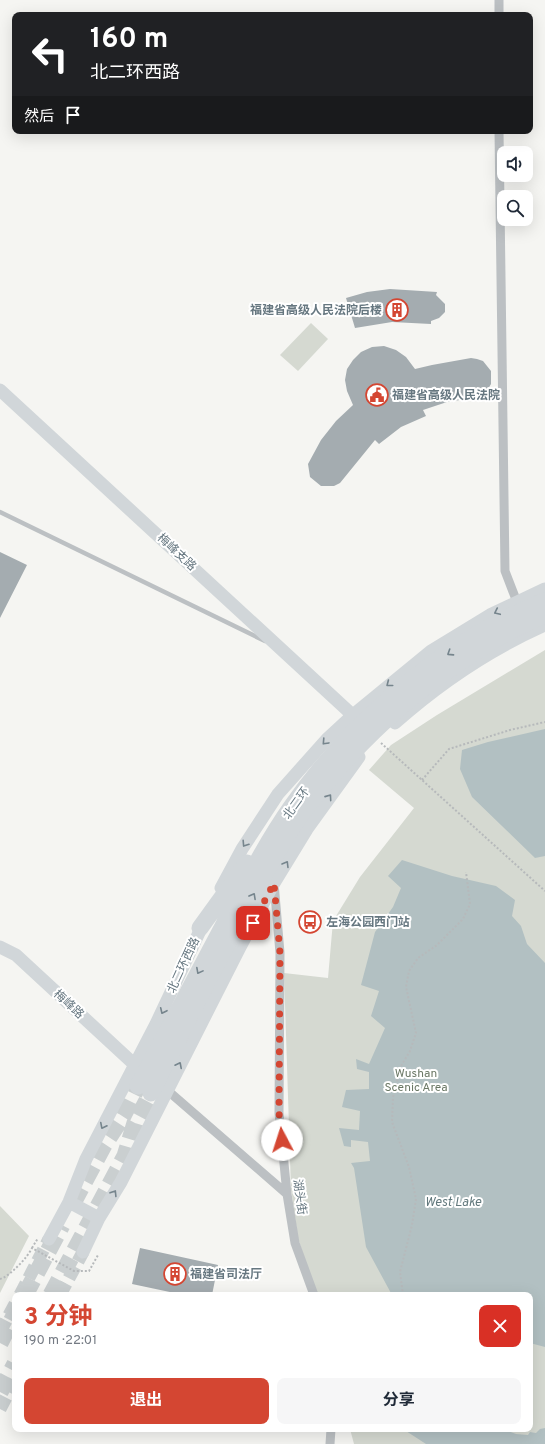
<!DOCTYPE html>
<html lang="zh">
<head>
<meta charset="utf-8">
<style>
  :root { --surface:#fff; --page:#f6f6f7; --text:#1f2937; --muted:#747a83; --accent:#d44632 }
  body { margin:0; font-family:Overpass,"Noto Sans SC",sans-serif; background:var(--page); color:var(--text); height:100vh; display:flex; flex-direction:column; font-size:15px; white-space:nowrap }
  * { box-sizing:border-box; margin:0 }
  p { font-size:13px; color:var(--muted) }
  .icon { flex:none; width:22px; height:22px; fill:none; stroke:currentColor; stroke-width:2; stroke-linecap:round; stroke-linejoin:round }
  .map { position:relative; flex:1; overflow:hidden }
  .sheet { position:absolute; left:12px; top:1292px; width:521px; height:140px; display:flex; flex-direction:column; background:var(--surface); border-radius:8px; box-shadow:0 4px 16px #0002 }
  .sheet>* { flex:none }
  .hud { position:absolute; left:12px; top:12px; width:521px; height:122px; border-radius:8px; box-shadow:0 4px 16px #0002; background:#202124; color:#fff; overflow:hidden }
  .controls { position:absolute; left:497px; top:146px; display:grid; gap:8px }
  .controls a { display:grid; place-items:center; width:36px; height:36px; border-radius:8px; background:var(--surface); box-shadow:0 4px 16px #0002; font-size:20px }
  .pin { position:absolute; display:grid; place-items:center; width:34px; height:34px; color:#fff; margin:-17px; border-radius:8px; box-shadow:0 2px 6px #0006 }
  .me { position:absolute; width:44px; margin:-22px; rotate:355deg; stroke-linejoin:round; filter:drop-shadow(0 0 3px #0008) }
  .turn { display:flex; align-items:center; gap:14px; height:84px; padding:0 12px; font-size:18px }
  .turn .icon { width:52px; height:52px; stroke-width:2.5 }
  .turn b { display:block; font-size:28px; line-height:34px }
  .then { display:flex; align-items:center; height:38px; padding:0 12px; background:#0003; gap:8px; font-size:15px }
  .round { display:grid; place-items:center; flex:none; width:42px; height:42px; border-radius:8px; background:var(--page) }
  .summary { display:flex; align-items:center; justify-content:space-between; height:68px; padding:0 12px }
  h1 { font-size:24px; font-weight:700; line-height:30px; color:var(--accent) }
  .button { display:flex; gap:8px; margin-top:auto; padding:8px 12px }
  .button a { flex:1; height:46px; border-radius:8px; background:var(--accent); color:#fff; font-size:16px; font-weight:700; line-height:46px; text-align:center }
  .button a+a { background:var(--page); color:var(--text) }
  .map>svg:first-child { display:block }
</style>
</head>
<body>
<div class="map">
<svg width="545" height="1444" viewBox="0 0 545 1444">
  <rect width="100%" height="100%" fill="#f5f5f2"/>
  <path fill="#d5d9d1" d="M 311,323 L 328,339 L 298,371 L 280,355 Z
    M 545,650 L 545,1444 L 354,1444 L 350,1429 L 530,1429 L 530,1295 L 316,1295 L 298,1238 L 291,1189 L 284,973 L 328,978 L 333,921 L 360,877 L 414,808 L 369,770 L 391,745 L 437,715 Z
    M 0,1206 L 29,1236 L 0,1293 Z"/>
  <path fill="#b2c0c2" d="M 545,729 L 545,856 L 535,858 L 472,797 L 460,769 L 462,750 L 488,742 Z
    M 402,860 L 452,876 L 496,886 L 515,900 L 512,916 L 521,926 L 527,944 L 545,963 L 545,1347 L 530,1343 L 530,1295 L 392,1295 L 366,1247 L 354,1168 L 351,1163 L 370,1161 L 368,1142 L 351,1140 L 351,1147 L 344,1146 L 339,1128 L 359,1130 L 360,1111 L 342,1107 L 346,1090 L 369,1089 L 369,1072 L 357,1069 L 356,1059 L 369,1064 L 385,1028 L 371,1016 L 379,991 L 361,985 L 375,932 L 393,907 L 401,888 L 388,876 Z
    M 545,1428 L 545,1444 L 426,1444 L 406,1431 L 406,1429 L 503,1429 L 516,1434 L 528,1435 L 530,1432 L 536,1433 L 540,1429 Z"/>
  <path fill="#a4acb0" d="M 390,289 L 437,292 L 436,295 L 445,304 L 445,312 L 439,318 L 431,321 L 431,324 L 392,322 L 355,328 L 346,298 L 367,292 Z
    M 384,346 L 396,350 L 406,357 L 415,369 L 432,365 L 471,358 L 477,359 L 483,361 L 491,371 L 491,384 L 485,394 L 479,397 L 447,402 L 423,410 L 426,416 L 401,427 L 379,444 L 375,440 L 340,483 L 334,486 L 321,486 L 310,477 L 308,464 L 321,440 L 336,421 L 353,405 L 347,391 L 345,380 L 347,369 L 353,360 L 361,352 L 372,347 Z
    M 0,552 L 27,565 L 0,618 Z
    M 140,1248 L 218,1265 L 212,1295 L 184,1295 L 132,1284 Z"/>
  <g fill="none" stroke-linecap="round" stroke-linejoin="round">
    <path stroke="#cacfd0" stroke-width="13" stroke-dasharray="13 6" stroke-linecap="butt" d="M 20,1295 L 49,1239
      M 60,1295 L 83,1252
      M 0,1332 L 15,1304
      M 0,1409 L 15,1380"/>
    <path stroke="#cacfd0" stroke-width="17" stroke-dasharray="17 8" stroke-linecap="butt" d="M 73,1203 L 104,1145 L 123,1116 L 138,1086
      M 25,1295 L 62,1225
      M 51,1295 L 125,1156 L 135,1123 L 151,1093
      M 0,1343 L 15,1314
      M 0,1392 L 15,1364"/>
    <path stroke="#b6b9bb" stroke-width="2" stroke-dasharray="2 2" stroke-linecap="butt" d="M 381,743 L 545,891
      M 422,780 L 449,749 L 510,730 L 545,722
      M 32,1248 L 38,1238
      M 0,1279 C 9,1277 28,1257 32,1248 L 74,1271 L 89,1271 L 98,1255
      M 403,1295 L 400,1272 L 412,1225 L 416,1199 L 409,1167 L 392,1122 L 393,1097 L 401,1066 L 410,1051 L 416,1033 L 406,987 L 409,971 L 418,958 L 437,945 L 463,919 L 470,904 L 466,872"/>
    <path stroke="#bcc0c3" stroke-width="4.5" d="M 0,512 L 265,641"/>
    <path stroke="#bcc0c3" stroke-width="9" d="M 499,15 L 499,0
      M 499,131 L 505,571 L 517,602
      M 274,883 L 280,953 L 279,1113 L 287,1194 L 295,1243 L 314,1295
      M 167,1090 L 287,1194
      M 330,1444 L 331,1429"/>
    <path stroke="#d1d6d9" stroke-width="13" d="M 0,390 L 359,721
      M 395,723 C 439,684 491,649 545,625
      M 221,888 L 242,849 L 278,794 L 327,739 L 353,715 L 431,651 L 490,615 L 545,589
      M 0,947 L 16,955 L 135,1065
      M 69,1202 L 99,1218
      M 49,1239 L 69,1202 L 86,1159 L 156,1024 L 205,920
      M 83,1252 L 99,1218 L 121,1182 L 239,949 L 274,883 L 307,829 L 359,757"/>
    <path stroke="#d1d6d9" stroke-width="17" d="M 200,928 L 247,863
      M 138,1086 C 169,1029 199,971 230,913 C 249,877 268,840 292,806 C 352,720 447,639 545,601
      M 151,1093 C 183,1029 215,965 249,903 C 266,873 282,840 303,812 C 346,755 398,703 459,663 C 486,644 514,627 545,615"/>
  </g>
  <defs><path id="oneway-chevron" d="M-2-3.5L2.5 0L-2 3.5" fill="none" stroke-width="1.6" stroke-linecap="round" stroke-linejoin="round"/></defs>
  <g stroke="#76858d">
    <use href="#oneway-chevron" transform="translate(497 612) rotate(155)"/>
    <use href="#oneway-chevron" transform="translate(450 653) rotate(147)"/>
    <use href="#oneway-chevron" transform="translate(389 684) rotate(142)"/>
    <use href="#oneway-chevron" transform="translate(325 742) rotate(133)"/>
    <use href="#oneway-chevron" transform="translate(329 797) rotate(-55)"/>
    <use href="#oneway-chevron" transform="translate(245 844) rotate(123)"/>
    <use href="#oneway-chevron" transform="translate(286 864) rotate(-59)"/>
    <use href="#oneway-chevron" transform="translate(253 896) rotate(-61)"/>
    <use href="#oneway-chevron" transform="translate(199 971) rotate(118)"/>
    <use href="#oneway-chevron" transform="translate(163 1011) rotate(115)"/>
    <use href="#oneway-chevron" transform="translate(179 1065) rotate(-63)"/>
    <use href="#oneway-chevron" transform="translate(103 1126) rotate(117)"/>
    <use href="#oneway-chevron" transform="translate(114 1193) rotate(-58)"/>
  </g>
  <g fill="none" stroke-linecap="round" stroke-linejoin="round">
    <path stroke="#d44632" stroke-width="7" stroke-dasharray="0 12.6" d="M 253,923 L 274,883 L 280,953 L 279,1113 L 282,1140"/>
  </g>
  <defs>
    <g id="building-ring" transform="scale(1.15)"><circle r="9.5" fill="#fff" stroke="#d44632" stroke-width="1.5"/><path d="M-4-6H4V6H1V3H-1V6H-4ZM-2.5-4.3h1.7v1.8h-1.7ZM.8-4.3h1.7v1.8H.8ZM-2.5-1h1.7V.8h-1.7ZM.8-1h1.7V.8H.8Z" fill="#d44632"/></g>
    <g id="civic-ring" transform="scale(1.15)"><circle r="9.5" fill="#fff" stroke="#d44632" stroke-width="1.5"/><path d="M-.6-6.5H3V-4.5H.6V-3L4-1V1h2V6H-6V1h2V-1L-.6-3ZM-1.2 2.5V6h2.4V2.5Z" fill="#d44632"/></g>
    <g id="bus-ring" transform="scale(1.15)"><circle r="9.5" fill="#fff" stroke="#d44632" stroke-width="1.5"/><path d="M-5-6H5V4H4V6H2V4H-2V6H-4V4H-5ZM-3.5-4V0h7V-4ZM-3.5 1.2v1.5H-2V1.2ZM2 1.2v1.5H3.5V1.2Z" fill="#d44632"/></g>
  </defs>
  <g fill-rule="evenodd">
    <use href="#building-ring" x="397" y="310"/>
    <use href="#civic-ring" x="377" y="395"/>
    <use href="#bus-ring" x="310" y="922"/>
    <use href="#building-ring" x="175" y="1274"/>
  </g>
  <g text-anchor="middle" stroke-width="4" stroke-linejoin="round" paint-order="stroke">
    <g font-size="12" font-weight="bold" fill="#667780" stroke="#fff" text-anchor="start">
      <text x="382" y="314" text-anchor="end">福建省高级人民法院后楼</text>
      <text x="392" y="399">福建省高级人民法院</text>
      <text x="326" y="926">左海公园西门站</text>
      <text x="190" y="1278">福建省司法厅</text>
    </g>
    <g font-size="12" fill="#667780" stroke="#fff">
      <text transform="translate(177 552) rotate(43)" y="4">梅峰支路</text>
      <text transform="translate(296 803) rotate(-54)" y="4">北二环</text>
      <text transform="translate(183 965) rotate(-65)" y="4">北二环西路</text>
      <text transform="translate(69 1004) rotate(43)" y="4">梅峰路</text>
      <text transform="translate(300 1197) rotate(82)" y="4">湖头街</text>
    </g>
    <g font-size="12" fill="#6b7865" stroke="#fff">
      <text x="416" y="1077">Wushan<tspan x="416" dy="14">Scenic Area</tspan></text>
    </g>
    <g font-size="13" font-style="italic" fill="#62797d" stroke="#fff">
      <text x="453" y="1206">West Lake</text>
    </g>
  </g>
</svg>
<div class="controls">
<a><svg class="icon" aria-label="sound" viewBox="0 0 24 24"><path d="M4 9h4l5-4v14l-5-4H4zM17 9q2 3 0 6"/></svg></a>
<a><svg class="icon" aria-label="search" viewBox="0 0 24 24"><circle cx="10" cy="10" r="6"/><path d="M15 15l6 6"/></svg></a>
</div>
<div class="pin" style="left:253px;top:923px;background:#d93025"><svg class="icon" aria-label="arrive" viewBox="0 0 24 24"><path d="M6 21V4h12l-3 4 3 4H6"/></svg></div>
<svg class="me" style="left:282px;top:1140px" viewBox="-20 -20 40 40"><circle r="19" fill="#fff"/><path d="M0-13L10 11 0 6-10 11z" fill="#d44632"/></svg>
<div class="hud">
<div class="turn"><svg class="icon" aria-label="left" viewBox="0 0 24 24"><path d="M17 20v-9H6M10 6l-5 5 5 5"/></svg><div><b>160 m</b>北二环西路</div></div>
<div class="then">然后<svg class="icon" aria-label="arrive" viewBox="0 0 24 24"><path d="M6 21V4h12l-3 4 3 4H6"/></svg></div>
</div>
<section class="sheet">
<div class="summary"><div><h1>3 分钟</h1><p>190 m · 22:01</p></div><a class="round" style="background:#d93025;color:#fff"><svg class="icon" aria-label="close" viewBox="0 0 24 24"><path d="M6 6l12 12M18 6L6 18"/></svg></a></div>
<div class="button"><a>退出</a><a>分享</a></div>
</section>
</div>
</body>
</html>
